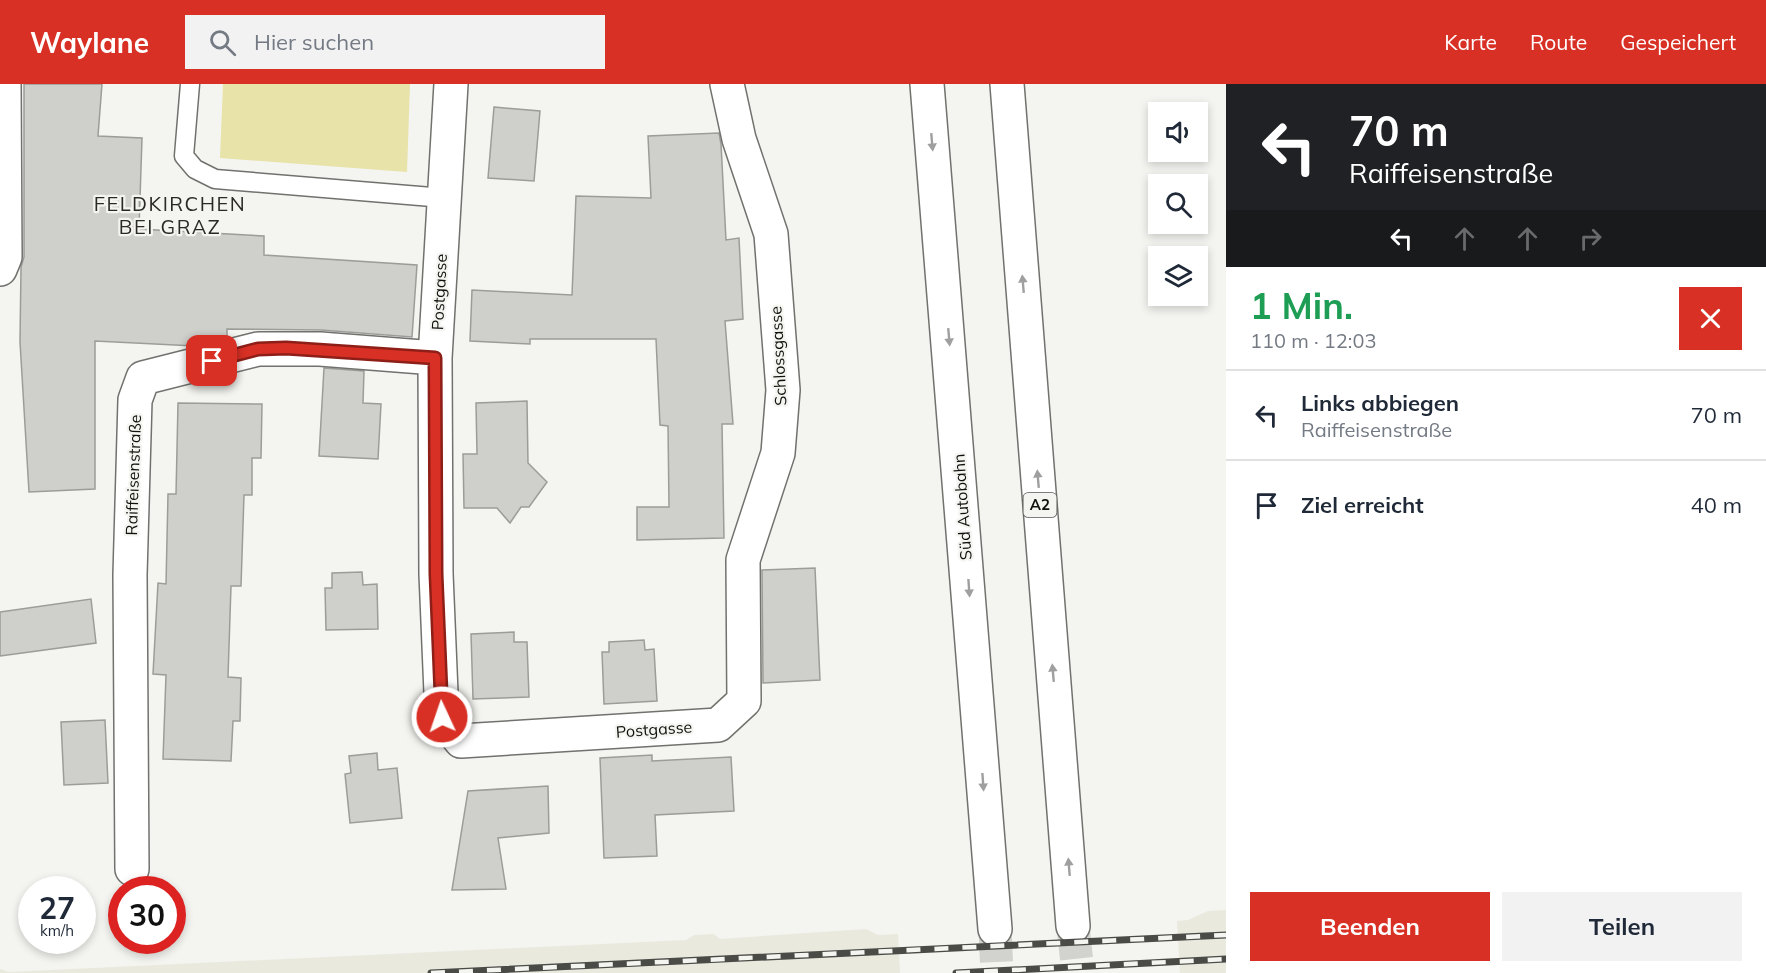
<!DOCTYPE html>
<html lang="de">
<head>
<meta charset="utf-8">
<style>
  :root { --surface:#fff; --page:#f2f2f3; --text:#1f2937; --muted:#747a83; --line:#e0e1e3; --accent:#d93025 }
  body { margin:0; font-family:Mulish,sans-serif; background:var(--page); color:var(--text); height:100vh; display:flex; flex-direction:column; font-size:22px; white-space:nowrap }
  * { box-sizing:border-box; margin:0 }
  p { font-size:20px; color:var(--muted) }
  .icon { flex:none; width:33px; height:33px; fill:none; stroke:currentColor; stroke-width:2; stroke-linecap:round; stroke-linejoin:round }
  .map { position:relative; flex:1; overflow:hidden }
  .sheet { display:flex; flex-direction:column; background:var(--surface); width:540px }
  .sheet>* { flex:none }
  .hud { background:#202124; color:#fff; overflow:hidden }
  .controls { position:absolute; left:1148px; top:18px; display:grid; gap:12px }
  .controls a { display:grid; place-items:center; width:60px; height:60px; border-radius:0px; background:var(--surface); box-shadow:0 3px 9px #0003; font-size:30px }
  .speed { position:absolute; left:18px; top:792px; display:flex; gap:12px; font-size:30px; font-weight:700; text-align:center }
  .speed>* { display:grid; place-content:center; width:78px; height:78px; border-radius:50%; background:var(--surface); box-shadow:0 3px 9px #0003; line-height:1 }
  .speed small { font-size:15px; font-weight:400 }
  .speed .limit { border:9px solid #d22; background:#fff; color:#111 }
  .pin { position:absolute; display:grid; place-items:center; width:51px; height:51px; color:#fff; margin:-26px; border-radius:12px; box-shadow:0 3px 9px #0006 }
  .me { position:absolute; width:66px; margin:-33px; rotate:357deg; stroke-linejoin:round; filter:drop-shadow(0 0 4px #0008) }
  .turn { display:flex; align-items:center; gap:21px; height:126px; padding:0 24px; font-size:27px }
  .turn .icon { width:78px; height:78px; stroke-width:2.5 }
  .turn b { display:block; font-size:42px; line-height:51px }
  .lanes { display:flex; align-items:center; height:57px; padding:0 24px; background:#0003; justify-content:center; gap:30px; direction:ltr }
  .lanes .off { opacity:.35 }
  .round { display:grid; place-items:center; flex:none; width:63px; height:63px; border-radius:0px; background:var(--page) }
  .summary { display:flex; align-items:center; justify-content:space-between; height:102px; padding:0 24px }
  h1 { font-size:36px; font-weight:700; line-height:45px; color:#1e9e55 }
  .action { display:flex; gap:12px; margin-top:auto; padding:12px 24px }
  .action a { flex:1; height:69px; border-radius:0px; background:var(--accent); color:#fff; font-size:24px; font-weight:700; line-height:69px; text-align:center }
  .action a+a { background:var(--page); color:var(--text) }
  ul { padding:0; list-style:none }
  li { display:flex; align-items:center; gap:18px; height:90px; padding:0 24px; border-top:2px solid var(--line) }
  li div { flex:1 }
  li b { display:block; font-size:22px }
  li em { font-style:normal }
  header { display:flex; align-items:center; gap:36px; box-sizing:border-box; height:84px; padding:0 30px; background:var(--accent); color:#fff }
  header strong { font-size:28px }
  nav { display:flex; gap:33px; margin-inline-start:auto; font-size:21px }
  .search { width:420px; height:54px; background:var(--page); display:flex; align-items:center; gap:15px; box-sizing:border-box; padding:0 21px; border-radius:0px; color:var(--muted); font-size:22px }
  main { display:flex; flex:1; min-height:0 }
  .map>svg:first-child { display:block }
</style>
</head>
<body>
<header>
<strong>Waylane</strong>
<div class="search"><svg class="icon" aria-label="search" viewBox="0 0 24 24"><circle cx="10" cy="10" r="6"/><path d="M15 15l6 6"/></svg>Hier suchen</div>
<nav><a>Karte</a><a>Route</a><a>Gespeichert</a></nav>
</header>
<main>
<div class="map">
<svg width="1226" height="889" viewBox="0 0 1226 889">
  <rect width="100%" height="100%" fill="#f4f4f0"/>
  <path fill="#eae9de" d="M 1226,826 L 1226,889 L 1180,889 L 1177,837 L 1188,836 L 1208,827 Z
    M 866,845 L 878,851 L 898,850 L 900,889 L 0,889 L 0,885 L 9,888 L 686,856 L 694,851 L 714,850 L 720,855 Z"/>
  <path fill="#e7e3a9" d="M 223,0 L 410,0 L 407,88 L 220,74 Z"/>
  <path fill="#cfcfcb" stroke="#9c9c99" stroke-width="1.5" d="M 24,0 L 102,0 L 98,52 L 142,54 L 139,145 L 264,152 L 264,171 L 417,181 L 412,253 L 321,246 L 227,245 L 227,254 L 195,262 L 95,257 L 95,405 L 29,408 L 20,258 L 21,183 L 24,173 Z
    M 494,23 L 540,27 L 534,97 L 488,94 Z
    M 719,49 L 721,60 L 726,156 L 739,154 L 743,235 L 725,237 L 733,340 L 722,340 L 724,454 L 637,456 L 637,423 L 669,423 L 668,342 L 660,341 L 656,255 L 530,255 L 530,260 L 470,257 L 472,206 L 572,211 L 576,112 L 651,114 L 648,52 Z
    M 324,284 L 364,287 L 363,319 L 381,320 L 378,375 L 319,372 Z
    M 527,317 L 528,379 L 547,398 L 529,423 L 521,423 L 510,439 L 497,424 L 464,424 L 463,370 L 477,370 L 476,319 Z
    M 178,319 L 262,320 L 261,374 L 252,374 L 252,411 L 244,411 L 241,502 L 231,502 L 228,593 L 241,594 L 240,637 L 233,637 L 231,677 L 163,675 L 166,591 L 153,590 L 158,499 L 166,500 L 168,410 L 176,410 Z
    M 815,484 L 820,596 L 763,599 L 762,486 Z
    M 362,488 L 363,501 L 377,500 L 378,545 L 326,546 L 325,504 L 332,504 L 332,489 Z
    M 91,515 L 96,559 L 0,572 L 0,528 Z
    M 514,548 L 514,558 L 527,558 L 529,613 L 473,615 L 471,550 Z
    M 644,556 L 645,566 L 654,565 L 657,617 L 604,620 L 602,568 L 609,568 L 609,558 Z
    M 105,636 L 108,699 L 64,701 L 61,638 Z
    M 377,669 L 378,686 L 397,684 L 402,734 L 350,739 L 345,690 L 351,689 L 349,672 Z
    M 652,671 L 652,677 L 731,673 L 734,727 L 655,731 L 657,772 L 604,774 L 600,674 Z
    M 548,702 L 549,749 L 498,754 L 506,805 L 452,806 L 468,707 Z"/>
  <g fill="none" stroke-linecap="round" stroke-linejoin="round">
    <path stroke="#d2d2ce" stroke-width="33" stroke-dasharray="33 16" stroke-linecap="butt" d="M 1073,842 L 1078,889
      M 995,845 L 997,889"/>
    <g stroke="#71716e" stroke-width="21">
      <path id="service" d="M 190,0 L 184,72 L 195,85 L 215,95 L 444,114"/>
    </g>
    <g stroke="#71716e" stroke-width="36">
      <path id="minor" d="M 451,0 L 435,274 L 436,490 L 442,633 L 461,657 L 718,641 L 744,617 L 743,476 L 778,369 L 783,306 L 771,150 L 739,55 L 727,0
        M 0,185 L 5,173 L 4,0
        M 132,785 L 130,491 L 135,316 L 143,294 L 258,265 L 320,265 L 435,274"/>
    </g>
    <g stroke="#71716e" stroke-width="36">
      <path id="motorway" d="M 927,0 L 995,845
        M 1007,0 L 1073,842"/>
    </g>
    <use href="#service" stroke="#fff" stroke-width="18"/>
    <use href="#minor" stroke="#fff" stroke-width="33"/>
    <use href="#motorway" stroke="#fff" stroke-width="33"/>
    <g stroke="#4a4a47" stroke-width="7">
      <path id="rail" d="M 431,889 L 1226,851
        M 956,889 L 1226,875"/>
    </g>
    <use href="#rail" stroke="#f4f4f0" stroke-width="4.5" stroke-dasharray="14" stroke-linecap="butt"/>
  </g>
  <defs><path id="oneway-solid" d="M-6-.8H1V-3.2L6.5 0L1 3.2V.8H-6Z" transform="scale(1.5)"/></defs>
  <g fill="#9f9f9f">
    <use href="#oneway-solid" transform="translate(932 58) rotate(85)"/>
    <use href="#oneway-solid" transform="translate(1023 200) rotate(-95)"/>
    <use href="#oneway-solid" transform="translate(949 253) rotate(85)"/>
    <use href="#oneway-solid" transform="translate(1038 395) rotate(-95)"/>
    <use href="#oneway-solid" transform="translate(969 504) rotate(86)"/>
    <use href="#oneway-solid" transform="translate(1053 589) rotate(-95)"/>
    <use href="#oneway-solid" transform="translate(983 698) rotate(86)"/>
    <use href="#oneway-solid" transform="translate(1069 783) rotate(-95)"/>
  </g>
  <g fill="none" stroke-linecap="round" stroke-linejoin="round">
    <g stroke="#8d1f18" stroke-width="15">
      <path id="route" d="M 212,277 L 258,265 L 286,264 L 435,274 L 436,490 L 442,633"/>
    </g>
    <use href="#route" stroke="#d93025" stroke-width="10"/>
  </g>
  <g text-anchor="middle" stroke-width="4.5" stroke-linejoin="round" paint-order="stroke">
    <rect fill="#f4f4f0" stroke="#545452" stroke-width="1.5" x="1023.5" y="409" width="33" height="24" rx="4.5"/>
    <g font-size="15" font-weight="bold" fill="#10100e">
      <text x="1040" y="426">A2</text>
    </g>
    <g font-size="16" fill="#10100e" stroke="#f4f4f0">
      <text transform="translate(439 208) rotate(-87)" y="6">Postgasse</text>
      <text transform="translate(778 272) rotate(-93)" y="6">Schlossgasse</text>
      <text transform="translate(133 391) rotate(-88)" y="6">Raiffeisenstraße</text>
      <text transform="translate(962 423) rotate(-94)" y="6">Süd Autobahn</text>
      <text transform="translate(654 645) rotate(-4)" y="6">Postgasse</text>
    </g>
    <g font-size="20" letter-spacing="1.5" fill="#2a2927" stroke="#f4f4f0">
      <text x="170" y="127">FELDKIRCHEN<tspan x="170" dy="23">BEI GRAZ</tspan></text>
    </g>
  </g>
</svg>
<div class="controls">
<a><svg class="icon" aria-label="sound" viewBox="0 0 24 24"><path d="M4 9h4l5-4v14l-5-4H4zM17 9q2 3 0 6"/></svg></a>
<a><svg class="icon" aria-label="search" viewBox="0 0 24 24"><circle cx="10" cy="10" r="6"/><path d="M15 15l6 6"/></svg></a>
<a><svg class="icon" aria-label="layers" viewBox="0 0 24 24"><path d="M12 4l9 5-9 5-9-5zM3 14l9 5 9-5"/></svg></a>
</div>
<div class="speed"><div>27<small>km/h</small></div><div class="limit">30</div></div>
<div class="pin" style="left:212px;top:277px;background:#d93025"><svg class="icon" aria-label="arrive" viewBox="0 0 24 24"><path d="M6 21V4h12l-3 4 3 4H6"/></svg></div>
<svg class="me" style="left:442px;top:633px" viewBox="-20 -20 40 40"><circle r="17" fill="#d93025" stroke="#fff" stroke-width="3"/><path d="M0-11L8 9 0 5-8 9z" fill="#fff"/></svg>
</div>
<section class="sheet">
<div class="hud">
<div class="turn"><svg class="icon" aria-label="left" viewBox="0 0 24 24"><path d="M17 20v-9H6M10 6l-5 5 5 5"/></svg><div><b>70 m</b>Raiffeisenstraße</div></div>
<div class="lanes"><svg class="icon" aria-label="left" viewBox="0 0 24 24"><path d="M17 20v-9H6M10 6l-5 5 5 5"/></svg><svg class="icon off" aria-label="ahead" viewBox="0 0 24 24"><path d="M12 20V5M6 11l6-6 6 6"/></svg><svg class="icon off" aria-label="ahead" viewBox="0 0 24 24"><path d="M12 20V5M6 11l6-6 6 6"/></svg><svg class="icon off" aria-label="right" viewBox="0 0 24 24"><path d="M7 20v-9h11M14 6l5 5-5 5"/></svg></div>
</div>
<div class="summary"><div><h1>1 Min.</h1><p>110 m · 12:03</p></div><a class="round" style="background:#d93025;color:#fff"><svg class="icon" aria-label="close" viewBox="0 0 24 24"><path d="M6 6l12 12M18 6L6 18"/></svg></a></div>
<ul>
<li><svg class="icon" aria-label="left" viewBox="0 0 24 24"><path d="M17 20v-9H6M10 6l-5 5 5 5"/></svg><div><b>Links abbiegen</b><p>Raiffeisenstraße</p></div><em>70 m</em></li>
<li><svg class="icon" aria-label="arrive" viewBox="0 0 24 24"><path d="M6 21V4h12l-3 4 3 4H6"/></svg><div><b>Ziel erreicht</b></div><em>40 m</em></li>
</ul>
<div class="action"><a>Beenden</a><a>Teilen</a></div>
</section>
</main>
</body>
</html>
